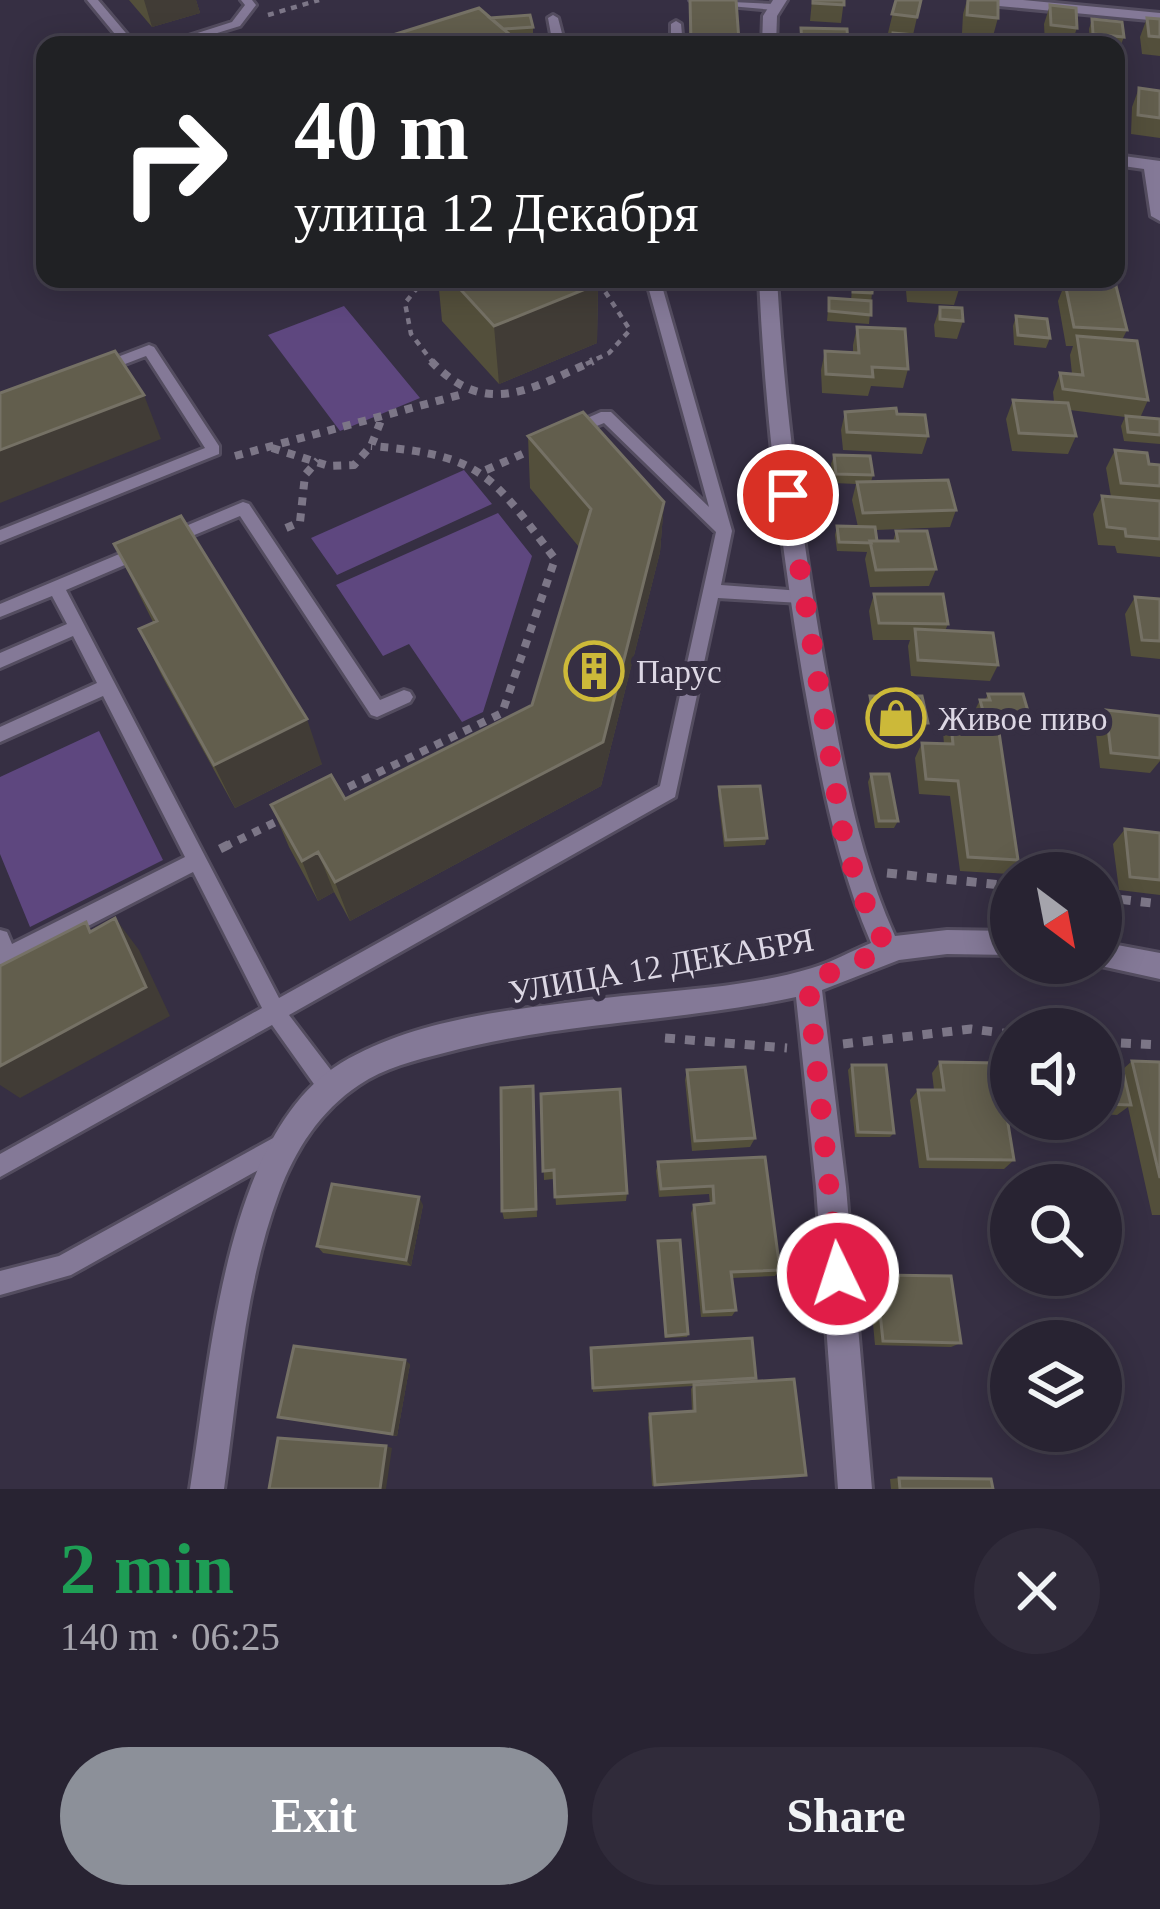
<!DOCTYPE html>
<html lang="en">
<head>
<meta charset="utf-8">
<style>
  :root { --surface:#282332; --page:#302b3a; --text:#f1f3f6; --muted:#a5a4ac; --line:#44404d; --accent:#8c9099 }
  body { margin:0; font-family:"Times New Roman",serif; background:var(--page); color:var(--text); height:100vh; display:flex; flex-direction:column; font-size:45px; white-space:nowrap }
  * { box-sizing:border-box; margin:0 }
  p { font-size:39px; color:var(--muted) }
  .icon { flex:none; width:66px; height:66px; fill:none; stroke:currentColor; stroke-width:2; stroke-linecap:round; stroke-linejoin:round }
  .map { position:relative; height:1489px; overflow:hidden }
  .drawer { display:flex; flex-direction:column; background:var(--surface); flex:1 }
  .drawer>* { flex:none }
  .hud { position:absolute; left:36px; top:36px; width:1089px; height:252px; border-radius:24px; box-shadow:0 6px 30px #0003,0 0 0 3px var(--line); background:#202124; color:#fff; overflow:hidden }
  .needle { width:78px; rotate:148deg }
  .tools { position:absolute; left:990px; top:852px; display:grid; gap:24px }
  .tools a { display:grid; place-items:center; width:132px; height:132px; border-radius:50%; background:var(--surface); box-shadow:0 6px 30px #0003,0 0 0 3px var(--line); font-size:60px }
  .pin { position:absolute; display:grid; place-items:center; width:102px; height:102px; color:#fff; margin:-51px; border:6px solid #fff; border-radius:50%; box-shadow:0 3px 12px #0007 }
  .me { position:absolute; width:132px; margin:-66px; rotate:356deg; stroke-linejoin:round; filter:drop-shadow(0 0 9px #0008) }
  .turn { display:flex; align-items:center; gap:42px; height:252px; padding:0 60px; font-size:54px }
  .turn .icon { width:156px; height:156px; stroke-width:2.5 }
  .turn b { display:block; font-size:84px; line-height:102px }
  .round { display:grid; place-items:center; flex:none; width:126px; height:126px; border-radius:63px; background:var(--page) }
  .headline { display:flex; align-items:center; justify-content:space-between; height:204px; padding:0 60px }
  h1 { font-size:72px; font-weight:600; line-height:90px; color:#1e9e55 }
  .cta { display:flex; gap:24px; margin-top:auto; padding:24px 60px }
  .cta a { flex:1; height:138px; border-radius:72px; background:var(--accent); color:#fff; font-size:48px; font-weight:600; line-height:138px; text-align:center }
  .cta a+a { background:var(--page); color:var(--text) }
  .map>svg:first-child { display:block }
</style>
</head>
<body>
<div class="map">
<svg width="1160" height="1489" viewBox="0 0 1160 1489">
  <rect width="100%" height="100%" fill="#362f43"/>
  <path fill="#5e477f" d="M 344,306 L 420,398 L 340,431 L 268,335 Z
    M 464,470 L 492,504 L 337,575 L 311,538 Z
    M 498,513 L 532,556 L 483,712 L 462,722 L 409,644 L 383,656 L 336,585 Z
    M 99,731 L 163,860 L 30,927 L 0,854 L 0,777 Z"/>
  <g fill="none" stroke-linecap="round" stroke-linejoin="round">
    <g stroke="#544d60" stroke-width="6">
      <path id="lane" d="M 87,0 L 98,0 L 136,45 L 124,45 Z
        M 241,0 L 252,0 L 256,5 L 240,26 L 178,45 L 160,45 L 232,22 L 245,5 Z
        M 690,0 L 774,4 L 779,7 L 774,10 L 695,3 Z
        M 553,15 L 558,18 L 565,45 L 553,45 L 548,18 Z
        M 676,21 L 681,24 L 683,45 L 671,45 L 671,24 Z
        M 646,279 L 660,279 L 732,531 L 721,585 L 801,591 L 809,597 L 801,603 L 718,598 L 675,797 L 289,1015 L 337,1078 L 340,1086 L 337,1094 L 329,1097 L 321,1094 L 272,1025 L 0,1177 L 0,1154 L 262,1008 L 193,872 L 14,964 L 7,966 L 0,964 L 0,930 L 7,932 L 12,944 L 185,857 L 103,696 L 0,742 L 0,727 L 97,683 L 73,636 L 0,668 L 0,653 L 67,624 L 52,596 L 0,617 L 0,604 L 136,547 L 148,547 L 150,551 L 148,555 L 66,590 L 279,998 L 660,786 L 716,532 L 604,423 L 570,437 L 563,432 L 565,428 L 601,412 L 611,412 L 709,507 Z
        M 149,345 L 154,347 L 219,446 L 219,454 L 0,542 L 0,530 L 205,448 L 146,356 L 99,374 L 92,369 L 94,366 Z
        M 243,502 L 249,504 L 380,700 L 404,690 L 410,692 L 413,697 L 410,702 L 377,717 L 371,715 L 240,516 L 168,546 L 160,540 L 162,536 Z
        M 286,1131 L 294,1134 L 297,1142 L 294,1150 L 71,1275 L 0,1295 L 0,1271 L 59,1256 Z"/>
    </g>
    <g stroke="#544d60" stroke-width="6">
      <path id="street" d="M 773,0 L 787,0 L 777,16 L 776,45 L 762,45 L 763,16 Z
        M 970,0 L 1023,0 L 1160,13 L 1160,21 L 977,4 Z
        M 1116,155 L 1160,161 L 1160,221 L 1151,216 L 1144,169 L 1116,165 Z
        M 759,279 L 777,279 C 785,414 803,547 827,679 C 843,766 858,855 895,936 L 947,930 L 1011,931 L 1011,955 L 947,954 L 899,960 L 822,990 L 846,1187 L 872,1489 L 838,1489 L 816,1187 L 796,997 C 680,1022 559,1022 444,1053 C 416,1060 384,1068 359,1085 C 320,1111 295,1150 279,1193 C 244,1287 238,1391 224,1489 L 190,1489 C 210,1366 224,1134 341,1063 C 418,1017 519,1009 605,998 C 674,990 746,988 812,968 C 833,962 851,951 871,943 C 835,859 819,768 803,678 C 781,546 765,413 759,279 Z
        M 1101,942 L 1160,953 L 1160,979 L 1092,964 L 1101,963 Z"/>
    </g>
    <path stroke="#7c7687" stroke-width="4.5" stroke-dasharray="6 6" stroke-linecap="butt" d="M 268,15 L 319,0
      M 434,364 L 411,334 L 405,303 L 418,287 L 441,279
      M 586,364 L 609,353 L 630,330 L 597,279"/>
    <path stroke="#7c7687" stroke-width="8" stroke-dasharray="8 8" stroke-linecap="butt" d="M 431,361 C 486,419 530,389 593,361
      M 272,448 L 329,466 L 354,465 L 371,446 L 382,418
      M 235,456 L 463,394
      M 486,470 L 529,451
      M 286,528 L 300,522 L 305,475 L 318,460
      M 334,794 L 502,713 L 555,559 C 491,474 482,455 371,446
      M 224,847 L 282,819"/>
    <path stroke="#7c7687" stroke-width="9" stroke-dasharray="10 10" stroke-linecap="butt" d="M 220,849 L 230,844
      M 887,873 L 1011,886
      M 1101,897 L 1160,904
      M 665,1038 L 787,1048
      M 1101,1042 L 1160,1045
      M 843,1044 L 971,1029 L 1011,1034"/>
    <use href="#lane" fill="#847997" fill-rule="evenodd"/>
    <use href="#street" fill="#847997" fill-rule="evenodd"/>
  </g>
  <path fill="#534f3b" d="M 129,0 L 196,0 L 200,13 L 152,27 Z
    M 689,0 L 736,0 L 738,45 L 689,45 Z
    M 812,0 L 844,0 L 841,23 L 810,21 Z
    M 896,0 L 921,0 L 913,35 L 960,45 L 890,45 L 893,33 L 898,34 L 888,33 Z
    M 967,0 L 998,0 L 998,18 L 993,36 L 962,33 L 963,14 Z
    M 1050,5 L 1077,28 L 1071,45 L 1045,44 L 1044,24 Z
    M 490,18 L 533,27 L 533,36 L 513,38 L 522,45 L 395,45 L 393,35 Z
    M 1147,18 L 1160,19 L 1160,56 L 1142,54 L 1140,37 Z
    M 1092,19 L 1124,37 L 1120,47 L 1090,44 L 1089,29 Z
    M 1139,88 L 1160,91 L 1160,138 L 1131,134 L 1132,107 Z
    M 1116,265 L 1119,276 L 1115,286 L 1127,330 L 1122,340 L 1148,400 L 1140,418 L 1160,419 L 1160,444 L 1124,441 L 1121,426 L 1125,417 L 1070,410 L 1076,436 L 1068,454 L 1012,451 L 1006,419 L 1013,400 L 1054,402 L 1053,392 L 1060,373 L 1072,374 L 1070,355 L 1073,346 L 1066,346 L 1058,301 L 1065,283 L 1086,284 L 1085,279 L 1116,279 Z
    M 438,279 L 593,279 L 598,284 L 597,343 L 499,384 L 442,321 Z
    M 853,279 L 872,293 L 869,324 L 827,321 L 829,298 L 851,300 Z
    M 905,279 L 959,279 L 960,286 L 954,305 L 907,302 Z
    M 940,307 L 963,321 L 957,339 L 935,337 L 934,325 Z
    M 1016,316 L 1050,338 L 1046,348 L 1014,345 L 1013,326 Z
    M 857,327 L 908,369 L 903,388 L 871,386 L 868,396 L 822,393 L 821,370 L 825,351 L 853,353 L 853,345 Z
    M 845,412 L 897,414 L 928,436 L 922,454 L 843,450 L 841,430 Z
    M 528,436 L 664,502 L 660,552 L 601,786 L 350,921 L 334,892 L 318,901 L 289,847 L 271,805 L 345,799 L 532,705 L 579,547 L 530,488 Z
    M 1115,450 L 1149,464 L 1160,465 L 1160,557 L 1117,553 L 1115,546 L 1098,545 L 1093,514 L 1102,496 L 1111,497 L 1106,468 Z
    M 834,455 L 873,475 L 871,482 L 956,510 L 950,527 L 876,530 L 877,541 L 893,541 L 896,531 L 936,569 L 929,586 L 870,587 L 865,559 L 867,552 L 837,551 L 835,535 L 837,526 L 858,527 L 852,500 L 856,484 L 834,483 L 831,464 Z
    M 114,544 L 322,764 L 235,808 L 162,676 L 139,629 L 153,622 Z
    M 874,594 L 948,624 L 945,631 L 998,665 L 990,681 L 911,676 L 908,646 L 910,640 L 873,640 L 869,611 Z
    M 1135,597 L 1160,599 L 1160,659 L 1131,656 L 1125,614 Z
    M 988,694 L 1030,718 L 1025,726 L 998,726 L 1018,860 L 1009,874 L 960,871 L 950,796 L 919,794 L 915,758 L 922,743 L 944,744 L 943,732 L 950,716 L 979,718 L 976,708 L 980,700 L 985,700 Z
    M 870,696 L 928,723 L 924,731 L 872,731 L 868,705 Z
    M 1106,710 L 1160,716 L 1160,761 L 1150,773 L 1100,768 L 1095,726 Z
    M 871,774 L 898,821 L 894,828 L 875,828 L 868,782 Z
    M 719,787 L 767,838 L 765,845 L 724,847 L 718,795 Z
    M 1125,829 L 1160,833 L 1160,895 L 1119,890 L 1113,844 Z
    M 1101,1059 L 1122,1070 L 1132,1061 L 1160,1062 L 1160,1215 L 1152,1215 L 1128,1107 L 1117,1115 L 1101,1114 Z
    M 940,1062 L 1014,1160 L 1004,1169 L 919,1168 L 910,1100 L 918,1090 L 934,1090 L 932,1073 Z
    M 852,1065 L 894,1133 L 890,1137 L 855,1137 L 848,1070 Z
    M 687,1070 L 755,1138 L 750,1147 L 692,1151 L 685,1080 Z
    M 541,1094 L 627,1193 L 626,1201 L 556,1205 L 554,1179 L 544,1180 Z
    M 534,1096 L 537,1217 L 504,1219 L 502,1211 Z
    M 765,1157 L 780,1270 L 775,1276 L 732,1278 L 736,1310 L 732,1316 L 701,1317 L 691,1213 L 694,1205 L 710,1204 L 709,1194 L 659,1197 L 656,1171 L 658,1162 Z
    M 423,1205 L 411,1266 L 323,1253 L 317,1246 Z
    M 658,1241 L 688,1334 L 687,1337 L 665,1338 Z
    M 876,1275 L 961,1343 L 951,1347 L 875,1345 L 869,1281 Z
    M 591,1348 L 756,1378 L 752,1381 L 800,1477 L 652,1486 L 648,1417 L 650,1414 L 692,1412 L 691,1389 L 693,1386 L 593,1392 Z
    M 410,1364 L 397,1436 L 278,1417 Z
    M 899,1478 L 993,1489 L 891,1489 L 890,1479 Z"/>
  <path fill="#413c36" d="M 144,0 L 196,0 L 200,13 L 152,27 Z
    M 598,284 L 597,343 L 499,384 L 494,326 Z
    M 144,395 L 161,439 L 0,503 L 0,450 Z
    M 664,502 L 660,552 L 601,786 L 350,921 L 335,882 L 603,742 Z
    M 307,719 L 322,764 L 235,808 L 214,765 Z
    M 318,852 L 334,892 L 318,901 L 302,861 Z
    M 115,918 L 139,950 L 170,1016 L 20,1098 L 0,1085 L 0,1066 Z
    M 419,1197 L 423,1205 L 411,1266 L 406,1260 Z
    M 405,1360 L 410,1364 L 397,1436 L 392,1434 Z
    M 386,1446 L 392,1448 L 386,1489 L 380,1489 Z"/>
  <path fill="#625e4d" stroke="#757165" stroke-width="3" d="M 690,0 L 736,0 L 739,41 L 691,40 Z
    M 813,0 L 844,0 L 844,5 L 813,3 Z
    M 896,0 L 921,0 L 917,17 L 892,14 Z
    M 968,0 L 998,0 L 998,18 L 967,15 Z
    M 1050,5 L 1076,8 L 1077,28 L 1051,25 Z
    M 479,8 L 522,45 L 404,45 L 393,35 Z
    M 530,15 L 533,27 L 503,29 L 490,18 Z
    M 1147,18 L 1160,19 L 1160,37 L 1149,36 Z
    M 1092,19 L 1122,22 L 1124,37 L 1093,34 Z
    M 801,28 L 847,29 L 848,45 L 802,45 Z
    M 893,33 L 960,39 L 960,45 L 892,45 Z
    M 1139,88 L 1160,91 L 1160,118 L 1138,115 Z
    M 451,279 L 593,279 L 598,284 L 494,326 Z
    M 853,279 L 873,279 L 872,293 L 853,292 Z
    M 911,279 L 959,279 L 960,286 L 912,284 Z
    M 1065,283 L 1116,286 L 1127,330 L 1074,327 Z
    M 829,298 L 871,301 L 871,315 L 829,311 Z
    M 940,307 L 962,308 L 963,321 L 940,319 Z
    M 1016,316 L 1047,319 L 1050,338 L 1018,335 Z
    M 857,327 L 905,329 L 908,369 L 872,367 L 873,377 L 826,374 L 825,351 L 859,353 Z
    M 1077,336 L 1137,341 L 1148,400 L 1063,389 L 1060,373 L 1083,375 Z
    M 115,351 L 144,395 L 0,450 L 0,393 Z
    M 1013,400 L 1068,403 L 1076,436 L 1019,433 Z
    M 896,408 L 897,414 L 925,415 L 928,436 L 847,432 L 845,412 Z
    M 583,412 L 664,502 L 603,742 L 335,882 L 318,852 L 302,861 L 271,805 L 331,775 L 345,799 L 532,705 L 591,509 L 528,436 Z
    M 1126,416 L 1160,419 L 1160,435 L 1128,432 Z
    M 1115,450 L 1147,453 L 1149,464 L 1160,465 L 1160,486 L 1121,483 Z
    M 834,455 L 870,456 L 873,475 L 836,474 Z
    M 948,480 L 956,510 L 863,513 L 857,482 Z
    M 1102,496 L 1160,501 L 1160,539 L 1126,536 L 1125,529 L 1107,527 Z
    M 181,516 L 307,719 L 214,765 L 139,629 L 157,621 L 114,544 Z
    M 837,526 L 875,527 L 877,541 L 870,541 L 871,543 L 839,542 Z
    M 896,531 L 927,531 L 936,569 L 876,570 L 870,541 L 898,541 Z
    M 874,594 L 943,594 L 948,624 L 879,623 Z
    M 1135,597 L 1160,599 L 1160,641 L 1142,640 Z
    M 915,629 L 993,633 L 998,665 L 918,660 Z
    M 988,694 L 1023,694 L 1030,718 L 985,718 L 980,700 L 990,700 Z
    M 870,696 L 922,696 L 928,723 L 875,723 Z
    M 1106,710 L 1160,716 L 1160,758 L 1111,753 Z
    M 950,716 L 997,719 L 1018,860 L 968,857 L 958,781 L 926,779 L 922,743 L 953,744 Z
    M 871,774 L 889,774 L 898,821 L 879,821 Z
    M 760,786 L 767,838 L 726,840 L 719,787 Z
    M 1125,829 L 1160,833 L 1160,880 L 1130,877 Z
    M 115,918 L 146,987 L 0,1066 L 0,966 L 86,922 L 90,932 Z
    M 1101,1059 L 1120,1059 L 1131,1105 L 1101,1104 Z
    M 1132,1061 L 1160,1062 L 1160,1178 Z
    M 940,1062 L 998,1063 L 1014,1160 L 928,1159 L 918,1090 L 944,1090 Z
    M 852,1065 L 886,1065 L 894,1133 L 858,1132 Z
    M 745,1067 L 755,1138 L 695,1141 L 687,1070 Z
    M 533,1086 L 536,1209 L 502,1211 L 501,1088 Z
    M 620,1089 L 627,1193 L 555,1197 L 554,1170 L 543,1171 L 541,1094 Z
    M 765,1157 L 780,1270 L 731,1272 L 736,1310 L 704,1312 L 694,1205 L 714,1203 L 713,1186 L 661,1189 L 658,1162 Z
    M 332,1184 L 419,1197 L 406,1260 L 317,1246 Z
    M 680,1240 L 688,1334 L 666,1336 L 658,1241 Z
    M 876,1275 L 951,1276 L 961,1343 L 883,1341 Z
    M 752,1338 L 756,1378 L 593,1388 L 591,1348 Z
    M 294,1346 L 405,1360 L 392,1434 L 278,1417 Z
    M 794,1379 L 806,1475 L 655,1485 L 650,1414 L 695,1411 L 694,1385 Z
    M 278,1438 L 386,1446 L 380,1489 L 269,1489 Z
    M 899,1478 L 991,1479 L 993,1489 L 900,1489 Z"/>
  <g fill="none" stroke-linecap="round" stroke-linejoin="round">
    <path stroke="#e11d48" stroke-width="21" stroke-dasharray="0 37.8" d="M 788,495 L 844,841 L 862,896 L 887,949 L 808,982 L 838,1274"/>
  </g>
  <defs>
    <g id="building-ring" transform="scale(3)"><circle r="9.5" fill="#362f43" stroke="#ccb939" stroke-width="1.5"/><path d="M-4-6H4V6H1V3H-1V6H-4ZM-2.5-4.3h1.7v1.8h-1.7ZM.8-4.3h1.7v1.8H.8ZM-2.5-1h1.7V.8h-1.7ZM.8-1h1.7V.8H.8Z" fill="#ccb939"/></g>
    <g id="shop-ring" transform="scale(3)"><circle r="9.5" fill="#362f43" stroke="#ccb939" stroke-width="1.5"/><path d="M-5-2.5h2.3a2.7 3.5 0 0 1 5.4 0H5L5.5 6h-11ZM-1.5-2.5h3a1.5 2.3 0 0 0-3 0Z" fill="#ccb939"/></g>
  </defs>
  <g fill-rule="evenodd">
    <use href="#building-ring" x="594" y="671"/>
    <use href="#shop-ring" x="896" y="718"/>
  </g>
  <g text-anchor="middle" stroke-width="12" stroke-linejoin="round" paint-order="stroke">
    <g font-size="33" fill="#dcd7e4" stroke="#362f43" text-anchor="start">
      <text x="636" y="683">Парус</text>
      <text x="938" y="730">Живое пиво</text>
    </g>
    <g font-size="33" fill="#dcd7e4" stroke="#362f43">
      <text transform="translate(661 965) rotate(-10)" y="12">УЛИЦА 12 ДЕКАБРЯ</text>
    </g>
  </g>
</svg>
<div class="tools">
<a><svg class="needle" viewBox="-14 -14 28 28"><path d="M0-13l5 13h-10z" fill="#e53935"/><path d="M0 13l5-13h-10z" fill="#a5a4ac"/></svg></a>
<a><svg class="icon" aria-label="sound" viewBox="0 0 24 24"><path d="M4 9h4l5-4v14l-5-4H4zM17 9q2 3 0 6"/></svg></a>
<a><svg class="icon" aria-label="search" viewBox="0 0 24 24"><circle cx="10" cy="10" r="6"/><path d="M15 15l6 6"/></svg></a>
<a><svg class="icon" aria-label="layers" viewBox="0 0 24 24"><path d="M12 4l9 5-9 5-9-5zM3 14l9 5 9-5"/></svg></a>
</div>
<div class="pin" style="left:788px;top:495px;background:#d93025"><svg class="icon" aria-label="arrive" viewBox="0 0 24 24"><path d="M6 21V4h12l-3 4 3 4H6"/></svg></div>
<svg class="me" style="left:838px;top:1274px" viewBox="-20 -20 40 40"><circle r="17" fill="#e11d48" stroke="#fff" stroke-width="3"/><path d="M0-11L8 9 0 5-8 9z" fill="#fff"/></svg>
<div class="hud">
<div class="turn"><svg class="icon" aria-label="right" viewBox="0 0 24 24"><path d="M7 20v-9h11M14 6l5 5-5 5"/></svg><div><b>40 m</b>улица 12 Декабря</div></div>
</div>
</div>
<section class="drawer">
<div class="headline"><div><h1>2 min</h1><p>140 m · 06:25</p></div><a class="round"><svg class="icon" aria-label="close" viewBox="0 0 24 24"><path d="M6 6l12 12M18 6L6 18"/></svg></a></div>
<div class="cta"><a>Exit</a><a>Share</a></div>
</section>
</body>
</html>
